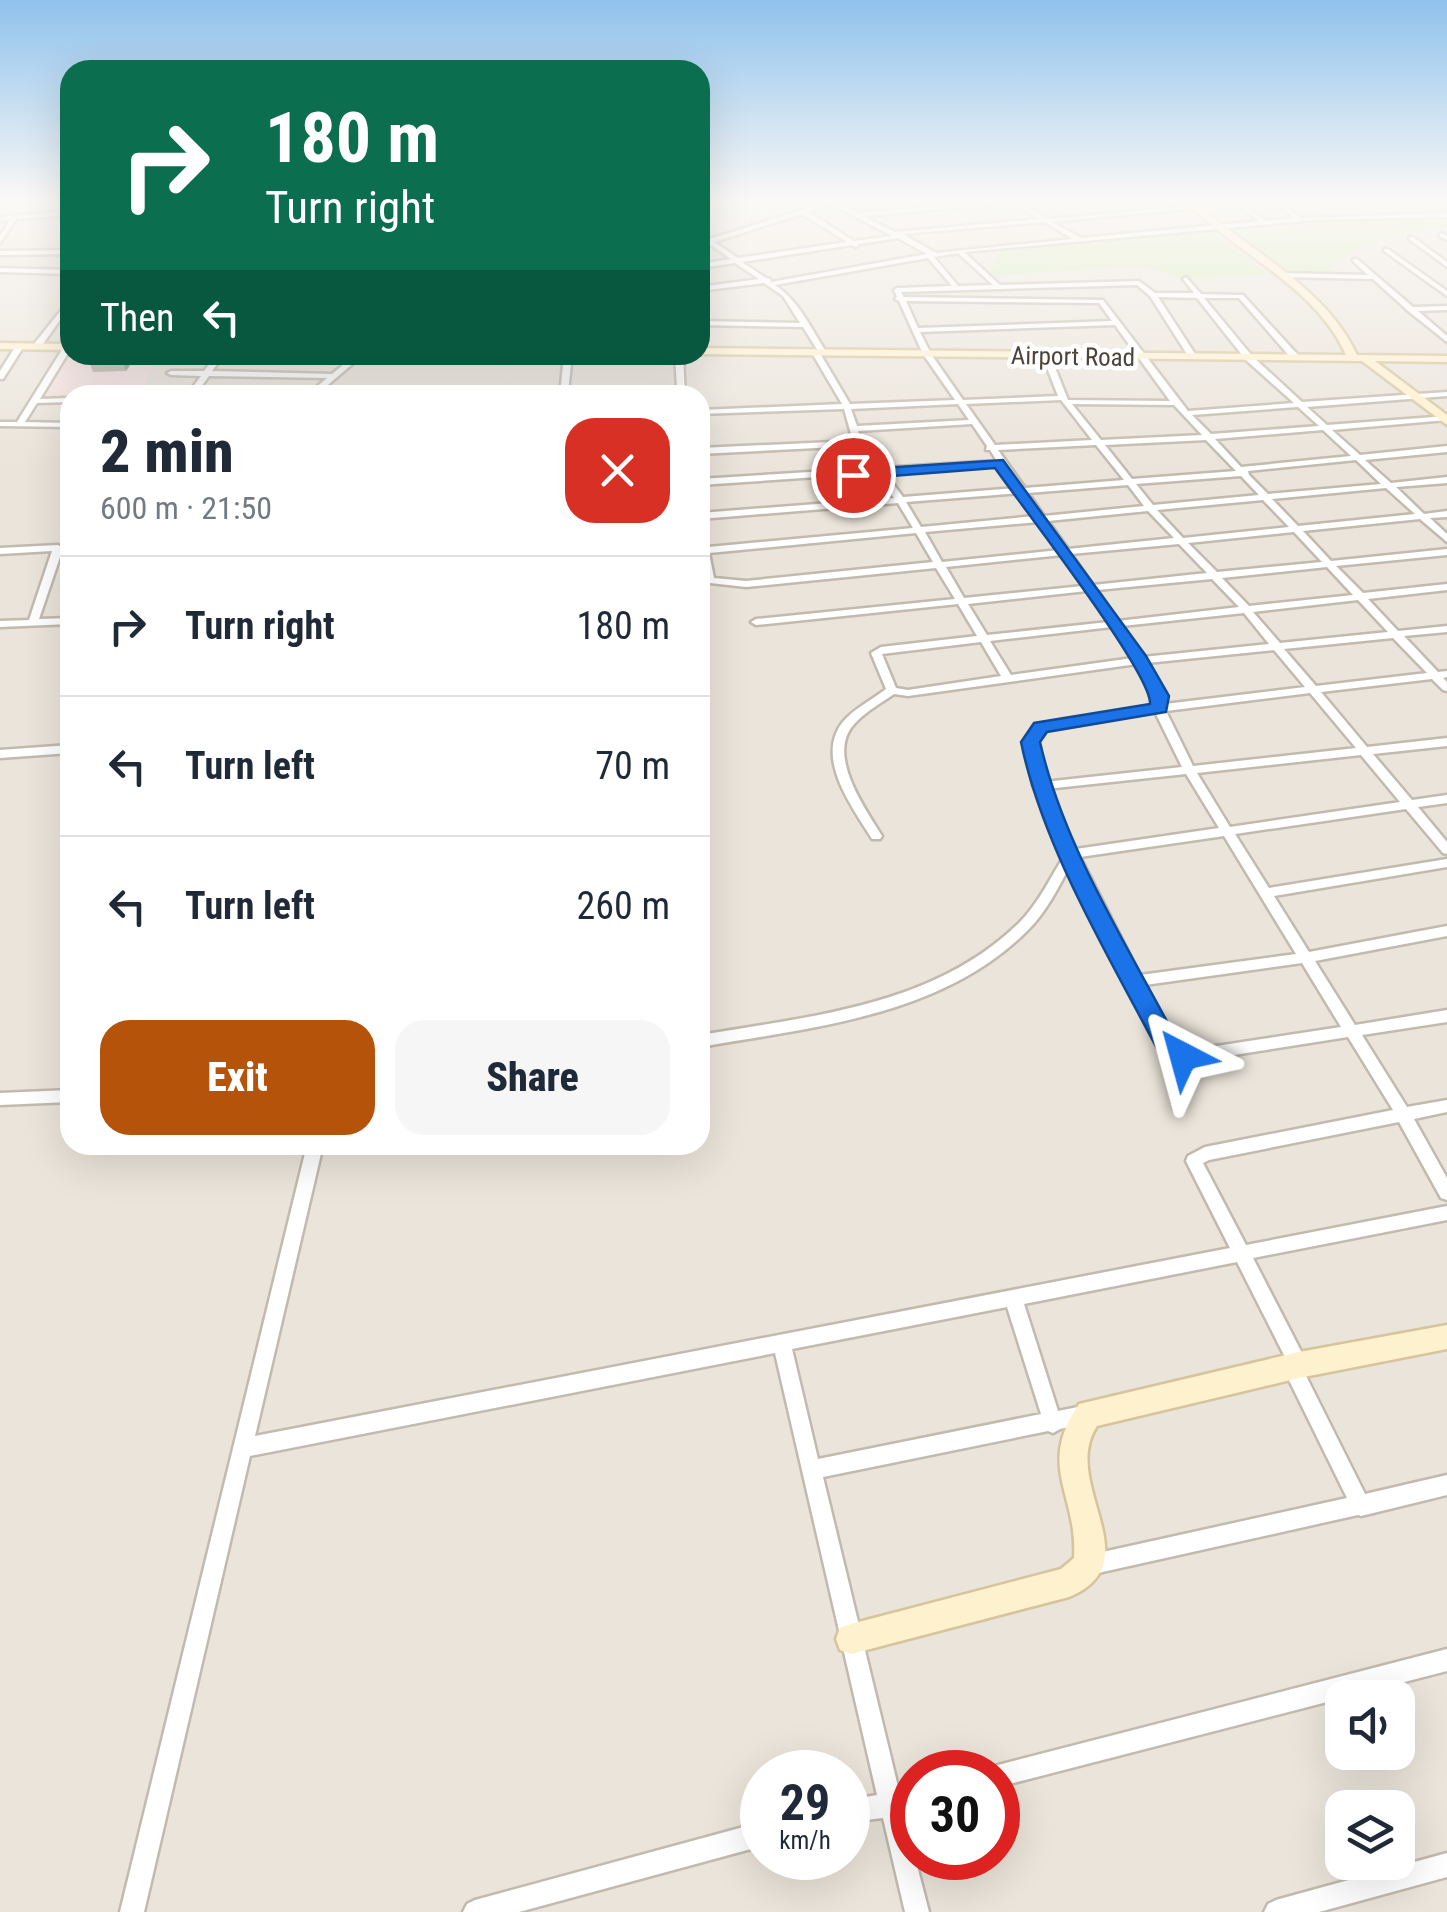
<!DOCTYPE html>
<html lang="en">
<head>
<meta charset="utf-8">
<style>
  :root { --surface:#fff; --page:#f6f6f7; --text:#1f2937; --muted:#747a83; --line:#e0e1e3; --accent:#b45309 }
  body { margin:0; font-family:"Roboto Condensed",sans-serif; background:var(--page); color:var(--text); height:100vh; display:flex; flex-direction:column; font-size:38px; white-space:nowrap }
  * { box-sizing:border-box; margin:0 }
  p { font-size:32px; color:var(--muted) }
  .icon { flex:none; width:55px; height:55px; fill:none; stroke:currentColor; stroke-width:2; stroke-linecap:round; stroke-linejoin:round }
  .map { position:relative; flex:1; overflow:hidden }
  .side { position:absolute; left:60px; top:385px; width:650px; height:770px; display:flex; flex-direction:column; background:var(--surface); border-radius:30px; box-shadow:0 10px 40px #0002 }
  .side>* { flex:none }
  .top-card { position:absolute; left:60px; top:60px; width:650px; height:305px; border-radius:30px; box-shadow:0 10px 40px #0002; background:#0b6e4f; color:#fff; overflow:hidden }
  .controls { position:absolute; left:1325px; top:1680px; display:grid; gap:20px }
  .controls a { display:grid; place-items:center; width:90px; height:90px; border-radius:20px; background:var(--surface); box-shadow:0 10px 40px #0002; font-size:50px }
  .speed { position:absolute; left:740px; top:1750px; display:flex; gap:20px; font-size:50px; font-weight:700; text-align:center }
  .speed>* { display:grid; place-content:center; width:130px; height:130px; border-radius:50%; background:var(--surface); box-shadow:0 10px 40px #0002; line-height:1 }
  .speed small { font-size:25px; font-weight:400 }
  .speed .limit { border:15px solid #d22; background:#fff; color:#111 }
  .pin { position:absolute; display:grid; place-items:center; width:85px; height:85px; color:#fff; margin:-42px; border:5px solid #fff; border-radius:50%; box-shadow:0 2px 10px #0007 }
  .me { position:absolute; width:110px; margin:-55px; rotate:321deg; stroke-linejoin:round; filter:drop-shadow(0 0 8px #0008) }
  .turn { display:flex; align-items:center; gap:35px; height:210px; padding:0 40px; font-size:45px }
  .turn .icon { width:130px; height:130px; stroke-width:2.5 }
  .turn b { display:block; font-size:70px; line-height:85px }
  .then { display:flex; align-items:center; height:95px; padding:0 40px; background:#0003; gap:20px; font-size:38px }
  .round { display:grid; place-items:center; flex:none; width:105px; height:105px; border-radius:30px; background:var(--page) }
  .overview { display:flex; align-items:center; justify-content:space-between; height:170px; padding:0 40px }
  h1 { font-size:60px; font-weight:800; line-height:75px }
  .cta { display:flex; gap:20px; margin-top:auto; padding:20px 40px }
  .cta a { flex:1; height:115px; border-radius:30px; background:var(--accent); color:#fff; font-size:40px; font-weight:800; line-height:115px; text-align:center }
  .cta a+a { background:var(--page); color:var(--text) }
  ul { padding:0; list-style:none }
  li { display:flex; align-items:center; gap:30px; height:140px; padding:0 40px; border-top:2px solid var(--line) }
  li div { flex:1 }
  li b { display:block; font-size:38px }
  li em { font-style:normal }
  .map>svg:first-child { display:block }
</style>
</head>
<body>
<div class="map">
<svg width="1447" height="1912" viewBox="0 0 1447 1912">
  <rect width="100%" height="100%" fill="#f6f2ec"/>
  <path fill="#eae4da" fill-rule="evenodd" d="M 0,201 L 70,201 L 70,355 L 700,355 L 700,201 L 1447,201 L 1447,1912 L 0,1912 ZM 70,395 L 700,395 L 700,1145 L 70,1145 ZM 1342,1698 L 1398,1698 L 1398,1752 L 1342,1752 ZM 762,1772 L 848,1772 L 848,1858 L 762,1858 ZM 912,1772 L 998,1772 L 998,1858 L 912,1858 ZM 1342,1808 L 1398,1808 L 1398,1862 L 1342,1862 Z"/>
  <path fill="#f6e2e0" d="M 159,355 L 142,390 L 44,395 L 68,356 Z"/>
  <path fill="#d4e9b6" d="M 1447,216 L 1447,227 C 1414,231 1344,245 1326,274 L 1283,271 L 1226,228 L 1260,232 L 1348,217 Z
    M 1210,230 L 1267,274 L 1186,279 L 1149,268 L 1125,267 L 987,276 L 1002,249 Z"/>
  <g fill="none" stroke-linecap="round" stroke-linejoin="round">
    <g stroke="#c2baae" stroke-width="5">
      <path id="street" d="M 831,201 L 839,201 L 837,203 L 858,213 L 996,201 L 1016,201 L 1047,219 L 1182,207 L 1185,209 L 1052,222 L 1081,238 L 1259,221 L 1235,201 L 1241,201 L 1265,221 L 1294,218 L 1275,201 L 1281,201 L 1301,218 L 1447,213 L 1447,217 L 1315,220 L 964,252 L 1000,285 L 1139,281 L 1155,293 L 1194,293 L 1183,279 L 1186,277 L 1201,294 L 1243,295 L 1298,355 L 1298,359 L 1292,359 L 1239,298 L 1204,298 L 1252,356 L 1302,402 L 1447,392 L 1447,396 L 1307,407 L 1327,425 L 1447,416 L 1447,420 L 1332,430 L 1360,455 L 1447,446 L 1447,452 L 1365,460 L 1391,483 L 1447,477 L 1447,483 L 1396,487 L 1424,514 L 1447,511 L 1447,517 L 1430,518 L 1447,534 L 1447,542 L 1420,519 L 1303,531 L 1331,561 L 1447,549 L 1447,555 L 1336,566 L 1363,593 L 1447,584 L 1447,590 L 1368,599 L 1398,631 L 1447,626 L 1447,632 L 1404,636 L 1438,672 L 1447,671 L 1447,677 L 1443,678 L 1447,682 L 1447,691 L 1443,690 L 1432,679 L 1321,692 L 1367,747 L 1447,738 L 1447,746 L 1373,754 L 1412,800 L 1447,795 L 1447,803 L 1418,807 L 1447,842 L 1447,854 L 1443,853 L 1406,809 L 1235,834 L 1269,888 L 1447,859 L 1447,867 L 1274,896 L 1309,952 L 1447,926 L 1447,936 L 1315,961 L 1355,1025 L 1447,1010 L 1447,1022 L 1362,1035 L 1407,1107 L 1447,1100 L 1447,1112 L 1414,1119 L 1447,1178 L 1447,1200 L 1441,1198 L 1399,1122 L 1209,1160 L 1203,1163 L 1246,1245 L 1447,1206 L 1447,1220 L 1253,1258 L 1305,1359 L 1308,1365 L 1304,1372 L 1365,1494 L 1447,1475 L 1447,1495 L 1361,1516 L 1358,1515 L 1089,1575 L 1082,1572 L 1079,1565 L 1082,1558 L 1089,1555 L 1347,1498 L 1286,1374 L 1283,1368 L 1287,1361 L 1237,1262 L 1024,1304 L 1058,1411 L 1088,1405 L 1095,1407 L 1097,1414 L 1095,1421 L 1060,1429 L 1053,1433 L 1048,1431 L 823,1477 L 899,1791 L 912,1788 L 912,1810 L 904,1813 L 912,1846 L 912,1858 L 915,1858 L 929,1912 L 905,1912 L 883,1818 L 848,1822 L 848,1800 L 877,1795 L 775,1353 L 250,1456 L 144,1912 L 120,1912 L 307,1145 L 323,1145 L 255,1436 L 1230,1248 L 1186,1161 L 1188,1156 L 1205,1147 L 1393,1110 L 1348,1037 L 1190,1062 L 1165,1055 L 1071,864 C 1059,886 1047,911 1029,929 C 944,1016 814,1027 700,1047 L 700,1035 C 812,1016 934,1006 1019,923 C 1039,903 1051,876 1066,853 L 1033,786 L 1024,742 L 1026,739 L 1037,725 L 1154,706 L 1155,696 L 1137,664 L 908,696 L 894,694 C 880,704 861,714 851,728 C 829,759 866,810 882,836 L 880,839 L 872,839 C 853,808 815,759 842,723 C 853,709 872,700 886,689 L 871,653 L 881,647 L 977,636 L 958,604 L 756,625 L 751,622 L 756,619 L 955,599 L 936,568 L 746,587 L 710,583 L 705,580 L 700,554 L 700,528 L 705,531 L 708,547 L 913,528 L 898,503 L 700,519 L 700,513 L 894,498 L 876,473 L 700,485 L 700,479 L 873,468 L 856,446 L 700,454 L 700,448 L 853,441 L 844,409 L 700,414 L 700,410 L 842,404 L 812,353 L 818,351 L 803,327 L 700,325 L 700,321 L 800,323 L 783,296 L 764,283 L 700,291 L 700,287 L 759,279 L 735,263 L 700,268 L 700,264 L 731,259 L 708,243 L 700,246 L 700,242 ZM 1011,203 L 1040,219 L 895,232 L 864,216 ZM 832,204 L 833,205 L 892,236 L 854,241 L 808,212 ZM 802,214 L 847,242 L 738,258 L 714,242 ZM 1045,222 L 1073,239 L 936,253 L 903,234 ZM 898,238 L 927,254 L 771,282 L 770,279 L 766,278 L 742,262 L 852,245 L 856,247 L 859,244 ZM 958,253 L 993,285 L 958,286 L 934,257 ZM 928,258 L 952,286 L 897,288 L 894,290 L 897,297 L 895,299 L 899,301 L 923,354 L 955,400 L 850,404 L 821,355 L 827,353 C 811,329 800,302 775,285 ZM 1137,285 L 1150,296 L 1190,359 L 1197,357 L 1158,297 L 1197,298 L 1246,360 L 1294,403 L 1188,411 L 1103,300 L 904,297 L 901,292 ZM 906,301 L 1099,303 L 1112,321 L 918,328 ZM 1115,325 L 1170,401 L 1068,400 L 1050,355 L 1046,353 L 1042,355 L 1058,396 L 963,400 L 931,354 L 920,332 ZM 1061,400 L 1092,440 L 995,445 L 966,404 ZM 958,404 L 969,420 L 857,426 L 851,409 ZM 1072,404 L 1174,405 L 1202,435 L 1101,440 ZM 1298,407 L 1319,426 L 1211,434 L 1192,415 ZM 972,424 L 987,446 L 986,450 L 990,450 L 997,461 L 881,468 L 862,443 L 858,431 ZM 1323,430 L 1351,456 L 1241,467 L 1215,439 ZM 1206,440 L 1236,471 L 1132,479 L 1105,445 ZM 1096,445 L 1124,480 L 1025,488 L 998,450 ZM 1356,460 L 1381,484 L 1268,494 L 1249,475 L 1248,471 ZM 1000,465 L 1016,488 L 903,497 L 885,473 ZM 1241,476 L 1259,495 L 1153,505 L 1136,484 ZM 1128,485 L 1144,506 L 1044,516 L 1028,493 ZM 1386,488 L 1415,514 L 1298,526 L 1272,499 ZM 1020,493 L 1035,516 L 921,527 L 906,502 ZM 1263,500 L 1289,527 L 1183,538 L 1157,510 ZM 1148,511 L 1174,538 L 1068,549 L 1048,521 ZM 1039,522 L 1059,550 L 942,562 L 925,532 ZM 1294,532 L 1322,562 L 1217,572 L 1188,543 ZM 916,533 L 933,562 L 746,581 L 714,578 L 709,553 ZM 1179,544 L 1207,573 L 1093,585 L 1071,554 ZM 1062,555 L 1083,586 L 964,598 L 946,567 ZM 1327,567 L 1353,595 L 1249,606 L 1222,578 ZM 1212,579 L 1239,607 L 1118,621 L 1097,590 ZM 1087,591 L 1108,622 L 987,635 L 968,604 ZM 1358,600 L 1388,632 L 1280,643 L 1253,612 ZM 1244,613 L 1269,644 L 1143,657 L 1122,626 ZM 1112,627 L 1133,658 L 1011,675 L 990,641 ZM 1393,638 L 1427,673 L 1316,686 L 1284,649 ZM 981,642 L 1001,676 L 908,690 L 896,688 L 882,654 ZM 1274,650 L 1305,687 L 1165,704 L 1165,696 L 1147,663 ZM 1310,693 L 1356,748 L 1193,766 L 1166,711 ZM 1155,712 L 1182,767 L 1044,782 L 1036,742 L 1045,730 ZM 1361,755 L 1400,802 L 1230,827 L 1197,773 ZM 1186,774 L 1219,828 L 1076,849 L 1046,789 ZM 1224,836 L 1296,954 L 1140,975 L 1080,857 ZM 1302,963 L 1341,1027 L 1190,1050 L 1175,1046 L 1145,985 ZM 1007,1307 L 1041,1414 L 818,1459 L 792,1349 Z
        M 70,211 L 70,215 L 16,219 L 0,243 L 0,236 L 10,220 L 0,221 L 0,217 Z
        M 1441,233 L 1447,236 L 1447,240 L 1439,236 Z
        M 1409,237 L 1413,237 L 1447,262 L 1447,267 L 1409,239 Z
        M 1384,249 L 1388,249 L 1447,291 L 1447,296 L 1384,251 Z
        M 70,250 L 70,254 L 0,255 L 0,251 Z
        M 1353,259 L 1357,259 L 1413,307 L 1447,306 L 1447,310 L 1418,311 L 1447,336 L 1447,342 L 1407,310 L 1373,279 L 1282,277 L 1279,275 L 1282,273 L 1368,275 L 1353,261 Z
        M 0,268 L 70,270 L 70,274 L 0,272 Z
        M 70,299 L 70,306 L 40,348 L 34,348 L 34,344 Z
        M 17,344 L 24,346 L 3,379 L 0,379 L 0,371 Z
        M 65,345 L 70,345 L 70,350 L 40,399 L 70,398 L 70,402 L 37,403 L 25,422 L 70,423 L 70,427 L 0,426 L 0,422 L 17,422 Z
        M 216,355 L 224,355 L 212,371 L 332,374 L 355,355 L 363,355 L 316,395 L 307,395 L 327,378 L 209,376 L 195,395 L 187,395 L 201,376 L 171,375 L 167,373 L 171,371 L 204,371 Z
        M 564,355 L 572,355 L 568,392 L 677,388 L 675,355 L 683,355 L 685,395 L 677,395 L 677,392 L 560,395 Z
        M 58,545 L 63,548 L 39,619 L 70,618 L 70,624 L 0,627 L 0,621 L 29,620 L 52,551 L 0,554 L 0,548 Z
        M 70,745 L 70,753 L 0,758 L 0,750 Z
        M 70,1090 L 70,1102 L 0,1105 L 0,1093 Z
        M 1447,1649 L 1447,1671 L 998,1787 L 998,1772 L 988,1772 L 990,1768 L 998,1765 Z
        M 762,1822 L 762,1846 L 519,1912 L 463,1912 L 467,1904 L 475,1900 Z
        M 1447,1853 L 1447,1877 L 1319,1912 L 1264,1912 L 1268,1904 L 1276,1900 Z"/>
    </g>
    <g stroke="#d5c49c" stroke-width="5">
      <path id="secondary" d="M 1185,201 L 1194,201 C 1248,251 1324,285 1357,355 L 1447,356 L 1447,362 L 1375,361 L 1447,415 L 1447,425 L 1362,361 L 700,354 L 700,348 L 1346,355 C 1315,285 1236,254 1185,201 Z
        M 0,343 L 70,344 L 70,350 L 0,349 Z
        M 1447,1325 L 1447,1349 L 1299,1378 L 1097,1426 C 1059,1483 1153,1562 1069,1597 L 851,1654 L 840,1650 L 836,1639 L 840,1628 L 851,1624 L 1061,1569 L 1074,1558 C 1078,1494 1036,1467 1079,1404 L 1299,1352 Z"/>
    </g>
    <use href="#street" fill="#fff" fill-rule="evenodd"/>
    <use href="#secondary" fill="#fef1ce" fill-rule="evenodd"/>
  </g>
  <path fill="#b9b1a6" d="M 87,355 L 136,355 L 137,356 L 126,371 L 93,372 Z"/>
  <path fill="#969087" d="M 120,355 L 136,355 L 126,371 Z"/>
  <linearGradient id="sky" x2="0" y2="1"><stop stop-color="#8fc2ec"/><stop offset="0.43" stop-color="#fbf9f6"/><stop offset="1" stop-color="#fbf9f6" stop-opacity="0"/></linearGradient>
  <rect width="1447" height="468" fill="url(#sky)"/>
  <path fill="#1a73e8" stroke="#114b97" stroke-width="2.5" d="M 1003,460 L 1146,656 L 1169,696 L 1166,712 L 1047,732 L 1040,742 C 1064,848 1129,948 1179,1044 L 1195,1056 L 1183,1066 L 1162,1058 C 1111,960 1043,849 1021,742 L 1034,723 L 1150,704 C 1152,673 1020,504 995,468 L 853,479 L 846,475 L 853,470 Z"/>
  <g text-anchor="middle" stroke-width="9" stroke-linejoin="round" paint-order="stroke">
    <g font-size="25" fill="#4b4339" stroke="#fff">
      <text transform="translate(1073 356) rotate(1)" y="9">Airport Road</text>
    </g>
  </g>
</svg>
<div class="controls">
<a><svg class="icon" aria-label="sound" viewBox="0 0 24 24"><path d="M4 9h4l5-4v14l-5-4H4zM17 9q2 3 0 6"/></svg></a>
<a><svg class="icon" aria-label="layers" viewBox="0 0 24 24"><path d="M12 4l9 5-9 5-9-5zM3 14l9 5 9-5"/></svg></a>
</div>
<div class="speed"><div>29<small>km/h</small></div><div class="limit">30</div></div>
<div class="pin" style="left:853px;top:475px;background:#d93025"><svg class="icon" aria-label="arrive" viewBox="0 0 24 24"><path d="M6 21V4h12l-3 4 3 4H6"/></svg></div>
<svg class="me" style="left:1183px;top:1056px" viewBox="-20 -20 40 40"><path d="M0-17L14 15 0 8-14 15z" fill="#1a73e8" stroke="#fff" stroke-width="4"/></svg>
<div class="top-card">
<div class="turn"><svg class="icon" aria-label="right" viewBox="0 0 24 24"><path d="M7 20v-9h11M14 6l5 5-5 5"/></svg><div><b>180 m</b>Turn right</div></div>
<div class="then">Then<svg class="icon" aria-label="left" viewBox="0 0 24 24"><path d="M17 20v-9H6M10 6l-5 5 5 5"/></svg></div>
</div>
<section class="side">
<div class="overview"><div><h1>2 min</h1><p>600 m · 21:50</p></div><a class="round" style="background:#d93025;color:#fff"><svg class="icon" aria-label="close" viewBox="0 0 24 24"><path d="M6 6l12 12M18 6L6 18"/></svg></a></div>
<ul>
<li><svg class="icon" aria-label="right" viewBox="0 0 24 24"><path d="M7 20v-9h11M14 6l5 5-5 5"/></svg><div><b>Turn right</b></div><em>180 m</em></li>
<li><svg class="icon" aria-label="left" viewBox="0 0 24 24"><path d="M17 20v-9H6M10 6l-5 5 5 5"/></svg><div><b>Turn left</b></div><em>70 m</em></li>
<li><svg class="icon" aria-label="left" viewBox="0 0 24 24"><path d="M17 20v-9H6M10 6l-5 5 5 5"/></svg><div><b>Turn left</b></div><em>260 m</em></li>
</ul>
<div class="cta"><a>Exit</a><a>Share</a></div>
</section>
</div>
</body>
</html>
